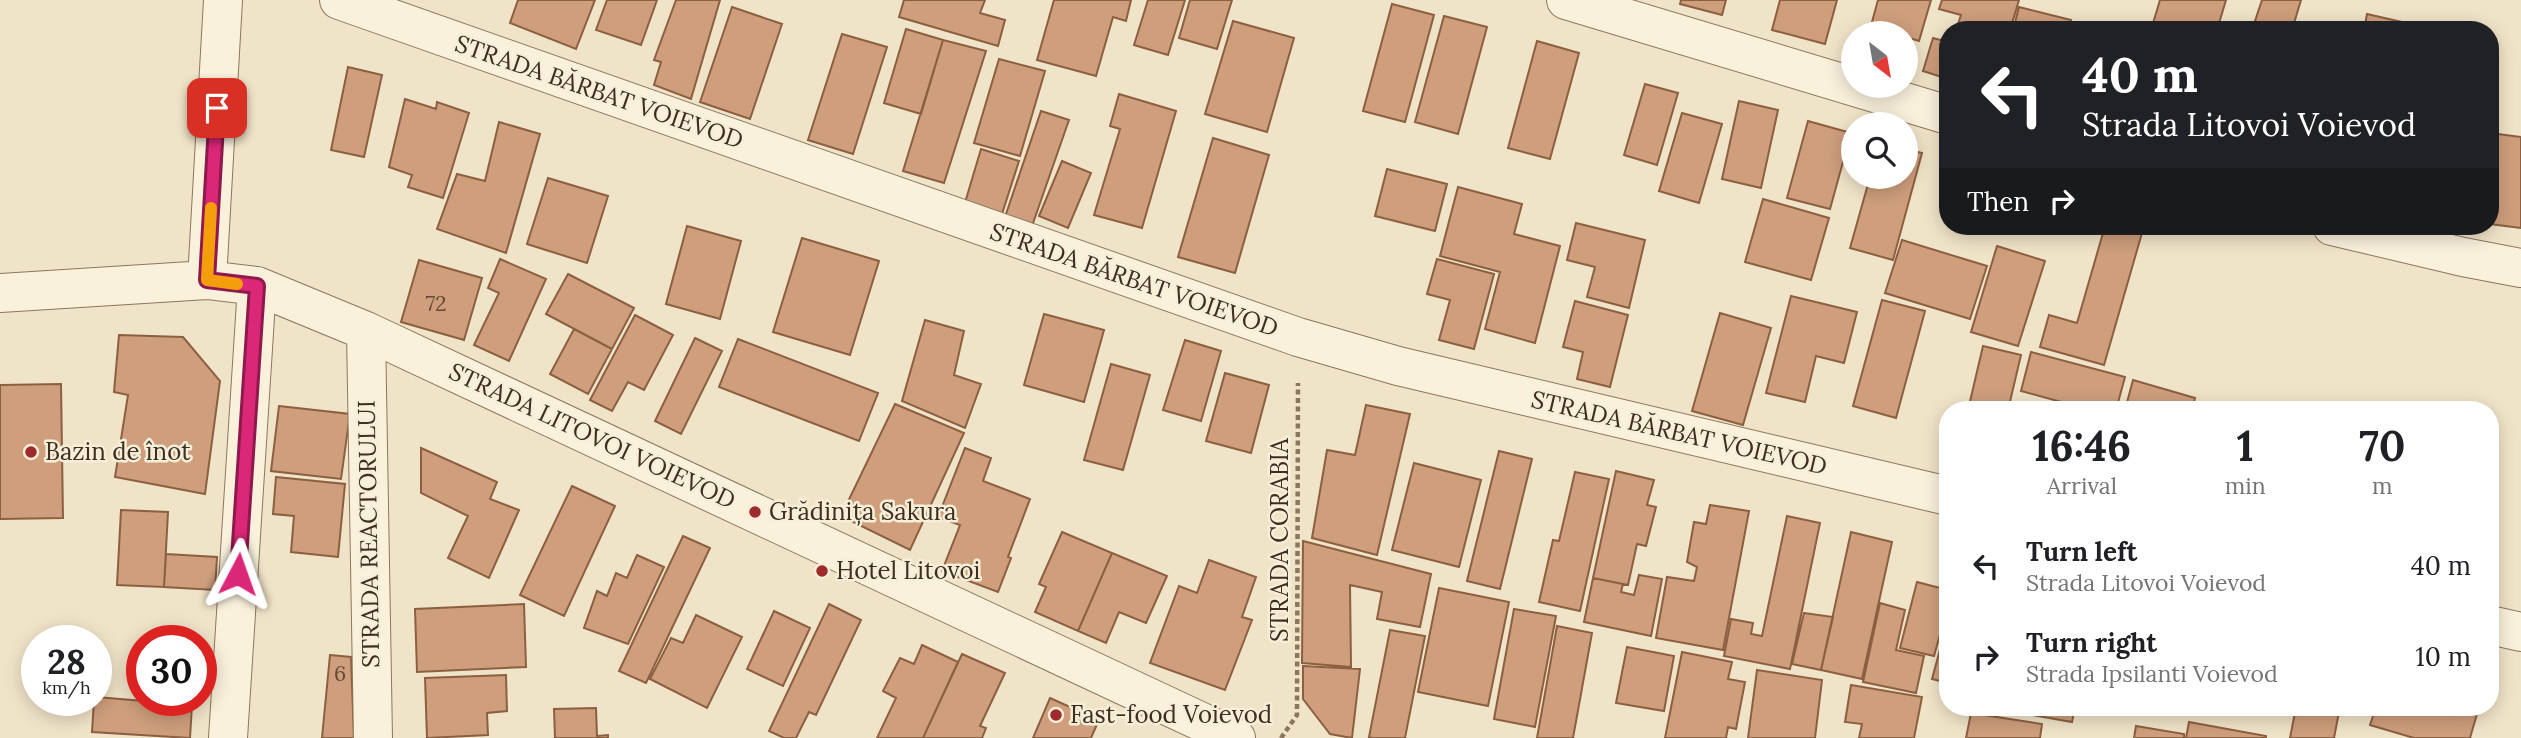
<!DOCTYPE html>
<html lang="en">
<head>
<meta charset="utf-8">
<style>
  :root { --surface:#fff; --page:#f2f2f2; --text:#202124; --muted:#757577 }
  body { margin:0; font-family:Lora,serif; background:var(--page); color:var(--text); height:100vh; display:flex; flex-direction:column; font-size:26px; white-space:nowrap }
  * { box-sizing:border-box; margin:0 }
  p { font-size:23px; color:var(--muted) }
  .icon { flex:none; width:38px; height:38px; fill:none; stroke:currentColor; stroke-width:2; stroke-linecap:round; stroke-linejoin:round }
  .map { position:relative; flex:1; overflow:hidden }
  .drawer { position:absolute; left:1939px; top:401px; width:560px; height:315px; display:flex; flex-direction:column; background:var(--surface); border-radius:28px; box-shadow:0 4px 18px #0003 }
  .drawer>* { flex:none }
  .hud { position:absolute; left:1939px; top:21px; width:560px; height:214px; border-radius:28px; box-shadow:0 4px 18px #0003; background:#202124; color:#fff; overflow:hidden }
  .needle { width:46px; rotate:149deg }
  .controls { position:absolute; left:1841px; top:21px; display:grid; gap:14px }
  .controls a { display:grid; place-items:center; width:77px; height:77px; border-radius:50%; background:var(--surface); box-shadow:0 4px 18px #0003; font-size:35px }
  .speed { position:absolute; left:21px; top:625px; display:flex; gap:14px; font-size:35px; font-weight:700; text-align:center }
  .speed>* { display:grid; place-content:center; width:91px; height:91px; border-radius:50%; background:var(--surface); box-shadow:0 4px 18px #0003; line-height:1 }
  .speed small { font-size:18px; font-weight:400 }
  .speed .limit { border:10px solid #d22; background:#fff; color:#111 }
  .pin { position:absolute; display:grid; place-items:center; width:60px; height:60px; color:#fff; margin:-30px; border-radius:14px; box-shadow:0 4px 10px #0006 }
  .me { position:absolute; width:77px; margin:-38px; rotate:4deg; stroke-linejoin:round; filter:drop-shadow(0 0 5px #0008) }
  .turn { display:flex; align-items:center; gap:24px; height:147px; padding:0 28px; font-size:32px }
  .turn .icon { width:91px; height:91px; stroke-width:2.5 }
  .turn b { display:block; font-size:49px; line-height:60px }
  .then { display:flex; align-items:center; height:66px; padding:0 28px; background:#0003; gap:14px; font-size:26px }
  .eta { display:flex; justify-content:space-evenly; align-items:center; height:119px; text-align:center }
  .eta b { font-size:42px; font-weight:800; line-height:49px }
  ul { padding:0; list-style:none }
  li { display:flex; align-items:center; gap:21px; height:91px; padding:0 28px }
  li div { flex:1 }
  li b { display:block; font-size:26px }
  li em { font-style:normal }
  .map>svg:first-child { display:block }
</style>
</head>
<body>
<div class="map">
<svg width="2521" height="738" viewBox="0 0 2521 738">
  <rect width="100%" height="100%" fill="#f0e4c8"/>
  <path fill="#cf9f7d" stroke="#8d5f41" stroke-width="2" d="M 518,0 L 595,0 L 576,49 L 510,23 Z
    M 607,0 L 657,0 L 641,45 L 596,30 Z
    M 676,0 L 720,0 L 691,99 L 654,85 L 661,62 L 654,60 Z
    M 904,0 L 985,0 L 980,13 L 1005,20 L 998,46 L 899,17 Z
    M 1054,0 L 1131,0 L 1126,21 L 1113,17 L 1096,76 L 1037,60 Z
    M 1148,0 L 1185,0 L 1168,55 L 1134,45 Z
    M 1190,0 L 1232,0 L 1217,49 L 1179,38 Z
    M 1681,0 L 1726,0 L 1722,15 L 1680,4 Z
    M 1780,0 L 1837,0 L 1825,44 L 1772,30 Z
    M 1878,0 L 1931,0 L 1919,41 L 1906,37 L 1906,33 L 1869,33 Z
    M 1942,0 L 2019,0 L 2010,30 L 1956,30 L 1961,15 L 1939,9 Z
    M 2160,0 L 2226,0 L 2217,30 L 2151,30 Z
    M 2262,0 L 2301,0 L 2292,30 L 2252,30 Z
    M 1392,4 L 1434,15 L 1405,122 L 1363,111 Z
    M 732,7 L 782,24 L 750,119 L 700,102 Z
    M 2019,7 L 2071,20 L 2068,30 L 2013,30 Z
    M 2367,14 L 2411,24 L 2410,30 L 2364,30 Z
    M 1444,16 L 1487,27 L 1458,134 L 1415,122 Z
    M 1233,21 L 1294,38 L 1267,132 L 1205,114 Z
    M 906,29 L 943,40 L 921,114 L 884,103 Z
    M 842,34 L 887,47 L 853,154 L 808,140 Z
    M 1933,38 L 1948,42 L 1948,79 L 1923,71 Z
    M 943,40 L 986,51 L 944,183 L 903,171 Z
    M 1537,41 L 1579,53 L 1550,159 L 1508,148 Z
    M 999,59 L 1045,71 L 1020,156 L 974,143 Z
    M 348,67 L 382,75 L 364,157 L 331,150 Z
    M 1645,84 L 1678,93 L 1657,165 L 1624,155 Z
    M 1119,94 L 1176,111 L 1142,228 L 1094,215 L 1120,129 L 1110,126 Z
    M 405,99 L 436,109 L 437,102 L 469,113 L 443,198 L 408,187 L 412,175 L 389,167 Z
    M 1739,101 L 1778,110 L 1761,188 L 1722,179 Z
    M 1041,111 L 1069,120 L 1032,226 L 1005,217 Z
    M 1682,113 L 1722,124 L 1699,203 L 1659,191 Z
    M 1808,121 L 1851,133 L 1830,209 L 1787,198 Z
    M 499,122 L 540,134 L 506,253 L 437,229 L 457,174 L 485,181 Z
    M 2490,133 L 2521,137 L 2521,228 L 2490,224 Z
    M 1213,138 L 1269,155 L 1235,273 L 1178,257 Z
    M 981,149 L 1019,161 L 1001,217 L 964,206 Z
    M 1906,149 L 1922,153 L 1893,260 L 1850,248 L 1870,177 L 1906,177 Z
    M 1062,161 L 1091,173 L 1068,228 L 1039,216 Z
    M 1387,169 L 1447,184 L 1435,231 L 1375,216 Z
    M 548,178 L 608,196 L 587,263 L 527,244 Z
    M 1458,187 L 1522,204 L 1514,234 L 1560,246 L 1535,343 L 1485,329 L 1500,272 L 1440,256 Z
    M 1763,199 L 1829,218 L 1811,280 L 1745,262 Z
    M 1576,223 L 1645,240 L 1629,308 L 1587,297 L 1595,267 L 1567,260 Z
    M 687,226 L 741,241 L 720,319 L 666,304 Z
    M 2105,226 L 2144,226 L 2104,365 L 2040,347 L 2049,315 L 2077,323 Z
    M 802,238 L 879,261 L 850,355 L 773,332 Z
    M 1902,240 L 1987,266 L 1970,319 L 1885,293 Z
    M 1997,246 L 2045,261 L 2018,346 L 1971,332 Z
    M 500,259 L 546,279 L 509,361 L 474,345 L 499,293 L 488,288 Z
    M 1437,259 L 1494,274 L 1474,349 L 1439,340 L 1450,300 L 1427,294 Z
    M 419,260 L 482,278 L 464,340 L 401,322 Z
    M 568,274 L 634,308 L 612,349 L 546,314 Z
    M 1791,296 L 1857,312 L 1844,363 L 1816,356 L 1805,402 L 1766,393 Z
    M 1882,300 L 1925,311 L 1896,418 L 1853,406 Z
    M 1575,301 L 1628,315 L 1610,387 L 1577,379 L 1583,352 L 1563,347 Z
    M 1720,313 L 1771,328 L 1743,425 L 1692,411 Z
    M 1044,314 L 1104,330 L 1084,402 L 1024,385 Z
    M 635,315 L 673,335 L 644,390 L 628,382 L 612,411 L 590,400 Z
    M 925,320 L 964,331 L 954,375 L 981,384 L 965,428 L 902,401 Z
    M 574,329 L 612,349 L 588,394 L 550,374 Z
    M 119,335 L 183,337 L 220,381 L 205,494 L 115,477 L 128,395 L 114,392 Z
    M 695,338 L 722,351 L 681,434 L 655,421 Z
    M 738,339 L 878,393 L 859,441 L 719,387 Z
    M 1185,340 L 1221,351 L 1201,421 L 1163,410 Z
    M 1983,346 L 2021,355 L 2008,410 L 1968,410 Z
    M 2031,352 L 2125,377 L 2116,410 L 2080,410 L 2080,407 L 2021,391 Z
    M 1111,364 L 1150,375 L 1123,470 L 1084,460 Z
    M 1225,373 L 1269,385 L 1251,453 L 1206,441 Z
    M 2133,380 L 2195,398 L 2192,410 L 2125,410 Z
    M 61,384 L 63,518 L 0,519 L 0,385 Z
    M 895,404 L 964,433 L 910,550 L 841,516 Z
    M 1366,405 L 1410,414 L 1377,555 L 1312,538 L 1327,450 L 1355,455 Z
    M 279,406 L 350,414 L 341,479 L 271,471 Z
    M 421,448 L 497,482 L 490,499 L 519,510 L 489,578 L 448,558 L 468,516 L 421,493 Z
    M 965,448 L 991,458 L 983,481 L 1030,499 L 1008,557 L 1011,558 L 998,592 L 942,571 L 960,525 L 938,517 Z
    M 1499,451 L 1532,459 L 1500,589 L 1467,581 Z
    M 1414,463 L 1481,480 L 1459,567 L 1392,550 Z
    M 1616,471 L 1654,480 L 1647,505 L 1656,507 L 1646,546 L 1637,544 L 1628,585 L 1593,578 Z
    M 1575,472 L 1609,479 L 1580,611 L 1539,602 L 1553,540 L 1559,541 Z
    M 276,477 L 345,484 L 338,557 L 291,552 L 294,516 L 273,514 Z
    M 572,486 L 615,506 L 564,616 L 520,595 Z
    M 1710,505 L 1749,511 L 1723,650 L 1656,638 L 1667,577 L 1694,581 L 1697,567 L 1687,562 L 1694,522 L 1706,524 Z
    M 121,510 L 168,512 L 164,587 L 117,585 Z
    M 1787,516 L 1820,523 L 1790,669 L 1724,656 L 1731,619 L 1753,623 L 1751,634 L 1762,636 Z
    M 1062,532 L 1112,553 L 1078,631 L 1035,612 L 1046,587 L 1039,584 Z
    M 1851,532 L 1892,542 L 1862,679 L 1821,670 Z
    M 683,536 L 710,548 L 646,683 L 619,671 Z
    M 1303,541 L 1431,574 L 1420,627 L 1377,619 L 1382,592 L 1350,585 L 1351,667 L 1302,663 Z
    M 1112,553 L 1167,576 L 1146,623 L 1119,612 L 1106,643 L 1078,631 Z
    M 166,554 L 217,557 L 215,590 L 164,587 Z
    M 637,555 L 664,567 L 628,644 L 584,628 L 597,591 L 607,596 L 616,573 L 627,578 Z
    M 1209,560 L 1256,577 L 1242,617 L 1252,620 L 1225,690 L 1150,663 L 1179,586 L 1197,593 Z
    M 1639,575 L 1662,579 L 1651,636 L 1584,622 L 1593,578 L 1623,584 L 1621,592 L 1634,595 Z
    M 1917,582 L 1948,590 L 1948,606 L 1934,656 L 1900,648 Z
    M 1439,588 L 1509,602 L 1488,706 L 1418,692 Z
    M 1880,603 L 1905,610 L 1896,650 L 1924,656 L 1916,693 L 1863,682 Z
    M 524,604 L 526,667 L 417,672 L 415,609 Z
    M 829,604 L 861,620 L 816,715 L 809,712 L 796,738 L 784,738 L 769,731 Z
    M 1514,609 L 1556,616 L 1535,727 L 1494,719 Z
    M 774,611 L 810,628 L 783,686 L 747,669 Z
    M 1804,613 L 1833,617 L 1821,670 L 1792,664 Z
    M 696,615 L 742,637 L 707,708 L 650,679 L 671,638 L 683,643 Z
    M 1948,620 L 1948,683 L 1932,679 Z
    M 1557,626 L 1592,633 L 1573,738 L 1537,738 Z
    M 1390,630 L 1425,636 L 1405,738 L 1372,738 L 1369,737 Z
    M 922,645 L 958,662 L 923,738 L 877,738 L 896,698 L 883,691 L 900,658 L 914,664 Z
    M 1627,647 L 1674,656 L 1664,711 L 1616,703 Z
    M 1682,652 L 1732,662 L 1728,679 L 1745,682 L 1736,729 L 1728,727 L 1726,738 L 1665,738 Z
    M 962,654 L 1005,673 L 980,726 L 986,728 L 982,738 L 923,738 Z
    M 330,655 L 351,657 L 354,738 L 322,738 Z
    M 1303,666 L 1360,669 L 1352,738 L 1330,734 L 1303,699 Z
    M 1757,670 L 1822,680 L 1815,738 L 1748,738 Z
    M 506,675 L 507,711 L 487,713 L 488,735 L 427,738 L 425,678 Z
    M 1851,685 L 1922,697 L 1914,738 L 1859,738 L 1862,724 L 1845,722 Z
    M 96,697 L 192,705 L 190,738 L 92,732 L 94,700 L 96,700 Z
    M 1050,698 L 1099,720 L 1091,738 L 1033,738 Z
    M 2011,707 L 2075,707 L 2072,722 L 2010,711 Z
    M 2094,707 L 2132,707 L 2130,714 Z
    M 2296,707 L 2340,707 L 2334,738 L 2290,738 Z
    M 2376,707 L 2479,707 L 2470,738 L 2414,738 L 2370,725 Z
    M 596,708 L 597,736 L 608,735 L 608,738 L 555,738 L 554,709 Z
    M 1971,713 L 2042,724 L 2040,738 L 1966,738 Z
    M 2189,722 L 2266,736 L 2266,738 L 2186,738 Z
    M 2136,726 L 2184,734 L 2184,738 L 2134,738 Z"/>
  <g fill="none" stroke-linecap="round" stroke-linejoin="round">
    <g stroke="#8d765c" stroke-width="40">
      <path id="minor" d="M 339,0 L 1298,337 L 1398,366 L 1948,496
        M 1566,0 L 1948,115
        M 2332,226 L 2463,257 L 2521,268
        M 207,280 L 223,0
        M 0,293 L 207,280 L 257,286 L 366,331 L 1236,738
        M 366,331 L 373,738
        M 2490,625 L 2521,632
        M 228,738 L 257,286"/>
    </g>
    <path stroke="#8d765c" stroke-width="4.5" stroke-dasharray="5 3.5" stroke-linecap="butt" d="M 1281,738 L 1297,715 L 1298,383"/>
    <use href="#minor" stroke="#faf1dc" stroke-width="38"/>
  </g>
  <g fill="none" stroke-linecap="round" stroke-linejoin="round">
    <g stroke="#8e194d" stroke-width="18">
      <path id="route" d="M 217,108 L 207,280 L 257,286 L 238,574"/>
    </g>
    <use href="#route" stroke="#db2777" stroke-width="12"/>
    <path stroke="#f59e0b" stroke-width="12" d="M 211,208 L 207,280 L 237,284"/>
  </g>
  <g fill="#9e2a2b" stroke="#f7eed8" stroke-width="2.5">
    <circle cx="31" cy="452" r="7"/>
    <circle cx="755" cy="512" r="7"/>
    <circle cx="822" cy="571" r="7"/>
    <circle cx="1056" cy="715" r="7"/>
  </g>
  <g text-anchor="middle" stroke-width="5" stroke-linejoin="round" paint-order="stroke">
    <g font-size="21" fill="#624a37">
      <text x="436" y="311">72</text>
      <text x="340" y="681">6</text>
    </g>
    <g font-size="24" fill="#3d2e20" stroke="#f7eed8">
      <text transform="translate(599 92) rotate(19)" y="8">STRADA BĂRBAT VOIEVOD</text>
      <text transform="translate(1134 280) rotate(19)" y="8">STRADA BĂRBAT VOIEVOD</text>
      <text transform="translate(1679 433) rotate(13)" y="8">STRADA BĂRBAT VOIEVOD</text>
      <text transform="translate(592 436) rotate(25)" y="8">STRADA LITOVOI VOIEVOD</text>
      <text transform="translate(369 534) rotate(-91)" y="8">STRADA REACTORULUI</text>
      <text transform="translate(1280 540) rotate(-90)" y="8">STRADA CORABIA</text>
    </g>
    <g font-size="24" fill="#3d2e20" stroke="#f7eed8" text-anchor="start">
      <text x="45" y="460">Bazin de înot</text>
      <text x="769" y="520">Grădinița Sakura</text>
      <text x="836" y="579">Hotel Litovoi</text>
      <text x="1070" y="723">Fast-food Voievod</text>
    </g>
  </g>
</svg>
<div class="controls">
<a><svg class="needle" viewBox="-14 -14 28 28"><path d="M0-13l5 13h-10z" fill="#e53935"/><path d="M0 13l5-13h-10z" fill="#757577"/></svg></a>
<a><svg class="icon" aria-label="search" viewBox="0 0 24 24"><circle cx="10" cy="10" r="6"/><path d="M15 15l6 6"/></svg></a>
</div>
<div class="speed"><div>28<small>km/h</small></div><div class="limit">30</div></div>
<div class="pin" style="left:217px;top:108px;background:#d93025"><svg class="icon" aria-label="arrive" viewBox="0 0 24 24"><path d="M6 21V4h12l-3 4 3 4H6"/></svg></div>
<svg class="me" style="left:238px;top:574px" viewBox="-20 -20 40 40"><path d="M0-17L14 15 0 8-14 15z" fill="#db2777" stroke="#fff" stroke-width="4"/></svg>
<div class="hud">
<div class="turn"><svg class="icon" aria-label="left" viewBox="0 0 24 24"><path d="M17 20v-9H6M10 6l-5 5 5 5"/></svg><div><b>40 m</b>Strada Litovoi Voievod</div></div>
<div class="then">Then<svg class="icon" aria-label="right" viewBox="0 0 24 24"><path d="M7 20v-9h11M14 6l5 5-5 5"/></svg></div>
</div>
<section class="drawer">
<div class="eta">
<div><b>16:46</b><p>Arrival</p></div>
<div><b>1</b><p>min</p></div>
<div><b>70</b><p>m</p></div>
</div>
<ul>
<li><svg class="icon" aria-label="left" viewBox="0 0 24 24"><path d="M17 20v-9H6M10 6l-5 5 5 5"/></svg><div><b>Turn left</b><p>Strada Litovoi Voievod</p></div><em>40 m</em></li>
<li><svg class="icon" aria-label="right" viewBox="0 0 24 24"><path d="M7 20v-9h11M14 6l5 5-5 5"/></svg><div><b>Turn right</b><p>Strada Ipsilanti Voievod</p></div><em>10 m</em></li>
</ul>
</section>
</div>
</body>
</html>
